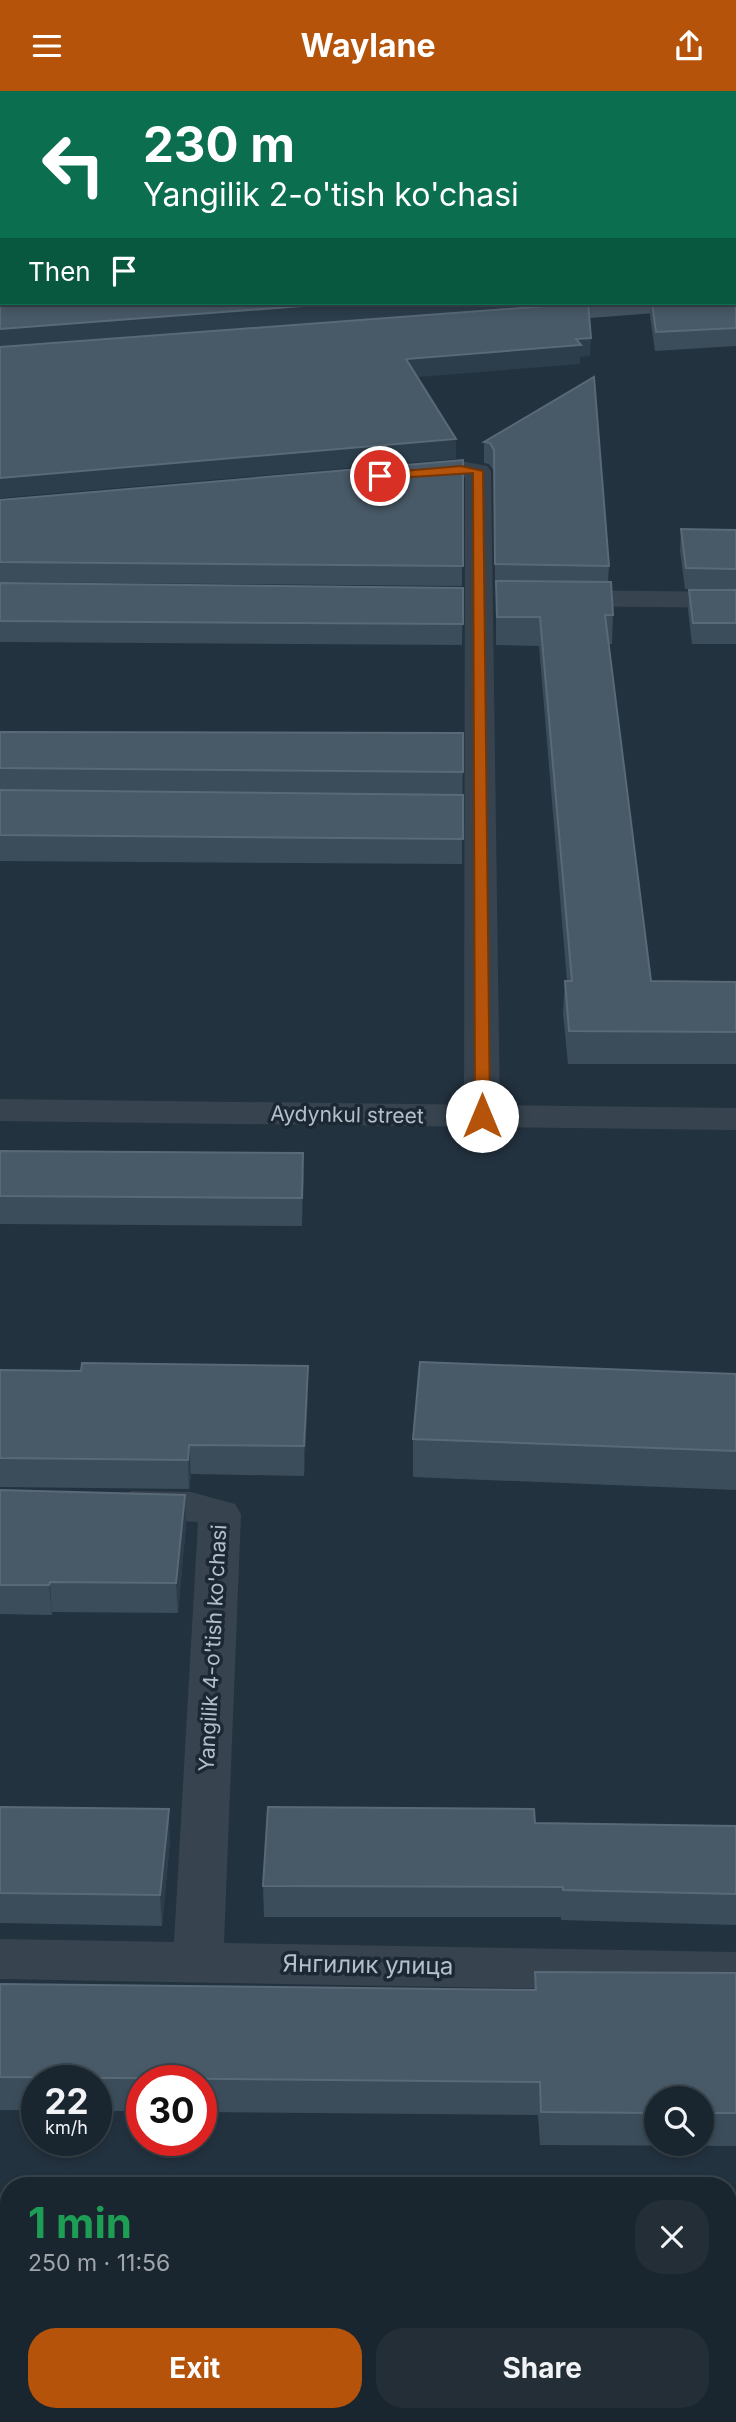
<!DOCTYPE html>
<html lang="en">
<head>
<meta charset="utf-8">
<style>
  :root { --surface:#1a262f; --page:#232e37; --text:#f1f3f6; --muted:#9fa5aa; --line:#38434b; --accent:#b45309 }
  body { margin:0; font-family:Inter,sans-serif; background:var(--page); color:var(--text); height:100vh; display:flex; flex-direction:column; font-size:26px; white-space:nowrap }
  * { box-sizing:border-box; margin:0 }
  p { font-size:23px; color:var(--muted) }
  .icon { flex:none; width:38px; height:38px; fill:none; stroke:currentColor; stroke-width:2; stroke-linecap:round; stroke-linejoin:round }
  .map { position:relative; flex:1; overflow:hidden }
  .details { position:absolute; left:0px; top:2086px; width:737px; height:245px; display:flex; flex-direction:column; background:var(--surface); border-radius:28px 28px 0 0; box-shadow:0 4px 10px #0003,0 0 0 2px var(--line) }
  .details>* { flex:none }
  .banner { position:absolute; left:0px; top:0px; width:737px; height:214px; box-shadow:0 4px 10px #0003,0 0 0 2px var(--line); background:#0b6e4f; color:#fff; overflow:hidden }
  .tools { position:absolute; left:644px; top:1995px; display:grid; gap:14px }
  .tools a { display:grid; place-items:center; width:70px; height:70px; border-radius:50%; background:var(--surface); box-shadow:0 4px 10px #0003,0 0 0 2px var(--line); font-size:35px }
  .speed { position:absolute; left:21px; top:1974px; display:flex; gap:14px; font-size:35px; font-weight:700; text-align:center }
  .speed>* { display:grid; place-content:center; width:91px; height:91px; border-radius:50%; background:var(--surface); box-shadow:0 4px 10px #0003,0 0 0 2px var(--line); line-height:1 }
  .speed small { font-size:18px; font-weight:400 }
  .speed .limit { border:10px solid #d22; background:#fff; color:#111 }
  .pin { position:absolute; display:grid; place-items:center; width:60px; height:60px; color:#fff; margin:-30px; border:4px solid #fff; border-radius:50%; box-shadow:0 2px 7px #0007 }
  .me { position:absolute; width:77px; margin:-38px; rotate:0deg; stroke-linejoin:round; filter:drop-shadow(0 0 5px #0008) }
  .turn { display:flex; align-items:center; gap:24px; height:147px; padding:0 28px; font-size:32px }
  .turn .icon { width:91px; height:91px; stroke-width:2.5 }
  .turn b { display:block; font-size:49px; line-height:60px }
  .then { display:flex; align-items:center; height:66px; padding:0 28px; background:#0003; gap:14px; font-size:26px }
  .round { display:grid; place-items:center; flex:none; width:74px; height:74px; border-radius:28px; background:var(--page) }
  .summary { display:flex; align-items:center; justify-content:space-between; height:119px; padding:0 28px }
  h1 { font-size:42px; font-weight:700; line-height:52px; color:#1e9e55 }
  .cta { display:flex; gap:14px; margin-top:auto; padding:14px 28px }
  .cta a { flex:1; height:80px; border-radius:28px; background:var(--accent); color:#fff; font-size:28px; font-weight:700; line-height:80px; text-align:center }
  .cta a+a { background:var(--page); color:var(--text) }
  header { display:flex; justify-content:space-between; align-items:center; height:91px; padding:0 28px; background:var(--accent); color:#fff; font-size:32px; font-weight:700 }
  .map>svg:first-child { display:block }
</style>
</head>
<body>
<header><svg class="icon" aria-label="menu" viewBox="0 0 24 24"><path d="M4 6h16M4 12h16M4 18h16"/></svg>Waylane<svg class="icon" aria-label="share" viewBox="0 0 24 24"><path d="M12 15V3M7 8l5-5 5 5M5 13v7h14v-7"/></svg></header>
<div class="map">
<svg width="736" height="2331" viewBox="0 0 736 2331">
  <rect width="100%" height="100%" fill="#23323f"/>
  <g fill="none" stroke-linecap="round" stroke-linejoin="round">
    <path fill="#37444f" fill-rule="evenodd" d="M 630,0 L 649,0 L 650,2 L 631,2 Z
      M 735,73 L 736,73 L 736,86 L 735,86 Z
      M 461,370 L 487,375 L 491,380 L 500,1025 L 495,1033 L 482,1036 L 469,1033 L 464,1025 L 465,386 L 410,390 L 401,387 L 397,382 L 401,377 Z
      M 560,499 L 736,501 L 736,517 L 560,515 L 550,513 L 546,507 L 550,501 Z
      M 132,1400 L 191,1401 L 235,1413 L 241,1423 L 224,1852 L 736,1861 L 736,1901 L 0,1888 L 0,1848 L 174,1851 L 198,1431 L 132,1428 L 117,1424 L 111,1414 L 117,1404 Z"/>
    <path fill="#37444f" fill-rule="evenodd" d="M 0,1008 L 736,1017 L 736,1039 L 0,1030 Z"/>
    <path fill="#455462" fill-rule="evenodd" d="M 609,212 L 707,212 L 704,217 L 696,219 L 536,231 L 528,229 L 525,224 L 528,219 L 536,217 Z"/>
  </g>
  <path fill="#3b4d5b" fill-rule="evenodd" d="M 701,0 L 736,0 L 736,23 L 735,22 L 735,2 L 703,2 Z
    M 735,90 L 736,90 L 736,255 L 655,260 L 650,225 L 651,212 L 735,212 Z
    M 594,286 L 609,475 L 608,491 L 613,524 L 612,553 L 609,553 L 651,890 L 736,891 L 736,973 L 568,973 L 563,922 L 565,890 L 567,890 L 539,555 L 496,554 L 496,495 L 495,495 L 494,380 L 489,373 L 484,372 L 484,351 Z
    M 463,369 L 462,495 L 0,491 L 0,409 Z
    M 681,438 L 736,439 L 736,498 L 685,498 L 680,459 Z
    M 0,492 L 463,497 L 462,554 L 0,551 Z
    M 689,499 L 736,499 L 736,553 L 692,553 L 688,519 Z
    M 0,641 L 463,642 L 462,773 L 0,770 Z
    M 0,1060 L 303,1062 L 302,1135 L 0,1133 Z
    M 308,1275 L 308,1303 L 304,1385 L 191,1383 L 189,1398 L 0,1396 L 0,1279 L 81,1280 Z
    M 736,1283 L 736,1399 L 413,1386 L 413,1348 Z
    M 0,1399 L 186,1433 L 178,1522 L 52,1521 L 52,1524 L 0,1523 Z
    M 0,1716 L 170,1749 L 162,1835 L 0,1832 Z
    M 535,1732 L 736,1735 L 736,1834 L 561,1829 L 561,1826 L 264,1826 L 263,1795 Z
    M 535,1881 L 736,1882 L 736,2055 L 540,2054 L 538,2024 L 201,2021 L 201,1990 L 142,1990 L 142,2020 L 96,2020 L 96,1990 L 37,1990 L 37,2019 L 0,2019 L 0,1893 L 534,1899 ZM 656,2007 L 702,2007 L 702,2053 L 656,2053 Z"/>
  <path fill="#2c3d4b" d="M 63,0 L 192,0 L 192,2 L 45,2 Z
    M 0,6 L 2,6 L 2,29 L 0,30 Z
    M 342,212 L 579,212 L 0,256 L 0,238 Z
    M 591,247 L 590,265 L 580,266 L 580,273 L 406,287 L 406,268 Z
    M 456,348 L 456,368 L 0,407 L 0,387 Z
    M 303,1062 L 304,1089 L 302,1135 L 302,1107 Z
    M 308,1275 L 308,1303 L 304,1385 L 304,1355 Z
    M 189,1354 L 191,1383 L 189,1398 L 188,1369 Z
    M 185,1404 L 186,1433 L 178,1522 L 176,1492 Z
    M 50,1491 L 52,1521 L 52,1524 L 49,1494 Z
    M 169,1718 L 170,1749 L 162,1835 L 160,1804 Z"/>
  <path fill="#485967" stroke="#596977" stroke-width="2" d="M 0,0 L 63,0 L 45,2 L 2,2 L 2,6 L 0,6 Z
    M 726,0 L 736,0 L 736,6 L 735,2 L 729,2 Z
    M 735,90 L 736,90 L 736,182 L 735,185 Z
    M 0,143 L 2,143 L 2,212 L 342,212 L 0,238 Z
    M 735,200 L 736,200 L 736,237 L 656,241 L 652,212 L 735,212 Z
    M 588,212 L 591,247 L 576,248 L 581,254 L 406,268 L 456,348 L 0,387 L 0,256 Z
    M 594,286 L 609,475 L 495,473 L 494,359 L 490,352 L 484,351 Z
    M 463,369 L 463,475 L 0,471 L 0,409 Z
    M 681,438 L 736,439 L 736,478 L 686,477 Z
    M 496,490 L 611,491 L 613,524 L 605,524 L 651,890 L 736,891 L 736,941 L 569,940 L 565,890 L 572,890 L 540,526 L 497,526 Z
    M 0,492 L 463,497 L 463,533 L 0,530 Z
    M 689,499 L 736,499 L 736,532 L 693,532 Z
    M 0,641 L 463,642 L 463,681 L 0,677 Z
    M 0,699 L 463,704 L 463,748 L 0,744 Z
    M 0,1060 L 303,1062 L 302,1107 L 0,1105 Z
    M 420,1271 L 736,1283 L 736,1360 L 413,1348 Z
    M 82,1272 L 308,1275 L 304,1355 L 189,1354 L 188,1369 L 0,1367 L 0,1279 L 81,1280 Z
    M 0,1399 L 185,1404 L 176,1492 L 50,1491 L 49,1494 L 0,1494 Z
    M 0,1716 L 169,1718 L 160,1804 L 0,1802 Z
    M 268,1716 L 534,1718 L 535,1732 L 736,1735 L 736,1803 L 563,1799 L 563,1796 L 263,1795 Z
    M 535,1881 L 736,1882 L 736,2022 L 702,2022 L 702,2007 L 656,2007 L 656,2022 L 541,2021 L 540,1991 L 0,1986 L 0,1893 L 536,1899 Z"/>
  <path fill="#b45309" stroke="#753606" stroke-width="2" d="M 461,375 L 483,380 L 490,1025 L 482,1029 L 475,1025 L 473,382 L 380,388 L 375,385 L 380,382 Z"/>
  <g text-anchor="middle" stroke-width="7" stroke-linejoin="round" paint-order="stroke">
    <g font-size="21" fill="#b4bfca" stroke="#1c2934">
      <text transform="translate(347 1024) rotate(1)" y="7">Aydynkul street</text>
      <text transform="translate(213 1557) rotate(-87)" y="7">Yangilik 4-o'tish ko'chasi</text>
    </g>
    <g font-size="24" fill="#b4bfca" stroke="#1c2934">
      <text transform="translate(368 1874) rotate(1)" y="8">Янгилик улица</text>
    </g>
  </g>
</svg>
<div class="tools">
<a><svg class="icon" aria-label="search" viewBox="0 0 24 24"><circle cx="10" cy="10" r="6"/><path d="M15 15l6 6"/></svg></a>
</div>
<div class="speed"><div>22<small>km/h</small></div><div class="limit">30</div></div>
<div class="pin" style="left:380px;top:385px;background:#d93025"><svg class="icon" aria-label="arrive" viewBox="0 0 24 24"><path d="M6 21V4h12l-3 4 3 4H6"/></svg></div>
<svg class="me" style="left:482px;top:1025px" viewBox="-20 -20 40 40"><circle r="19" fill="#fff"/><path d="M0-13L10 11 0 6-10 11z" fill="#b45309"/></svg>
<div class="banner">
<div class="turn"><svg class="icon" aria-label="left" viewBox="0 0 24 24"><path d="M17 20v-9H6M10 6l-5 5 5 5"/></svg><div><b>230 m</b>Yangilik 2-o'tish ko'chasi</div></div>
<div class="then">Then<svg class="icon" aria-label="arrive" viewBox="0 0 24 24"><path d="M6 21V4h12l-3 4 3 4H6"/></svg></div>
</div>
<section class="details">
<div class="summary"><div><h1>1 min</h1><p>250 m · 11:56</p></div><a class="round"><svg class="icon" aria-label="close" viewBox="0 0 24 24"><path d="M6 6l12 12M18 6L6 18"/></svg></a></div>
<div class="cta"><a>Exit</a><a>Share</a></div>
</section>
</div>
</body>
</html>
